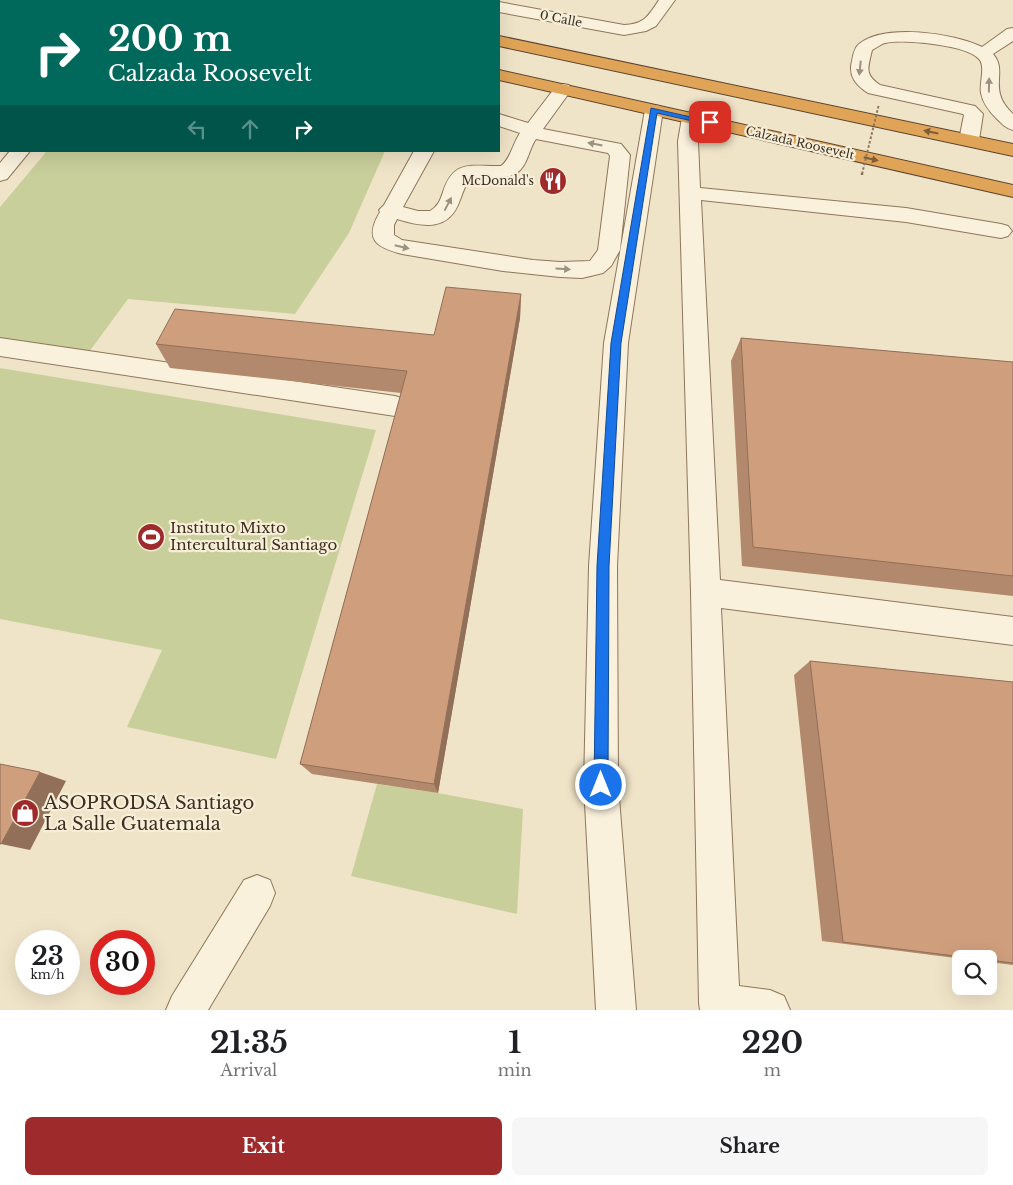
<!DOCTYPE html>
<html lang="en">
<head>
<meta charset="utf-8">
<style>
  :root { --surface:#fff; --page:#f6f6f6; --text:#202124; --muted:#757577; --accent:#9e2a2b }
  body { margin:0; font-family:"Libre Baskerville",serif; background:var(--page); color:var(--text); height:100vh; display:flex; flex-direction:column; font-size:19px; white-space:nowrap }
  * { box-sizing:border-box; margin:0 }
  p { font-size:16px; color:var(--muted) }
  .icon { flex:none; width:28px; height:28px; fill:none; stroke:currentColor; stroke-width:2; stroke-linecap:round; stroke-linejoin:round }
  .map { position:relative; height:1010px; overflow:hidden }
  .sheet { display:flex; flex-direction:column; background:var(--surface); flex:1 }
  .sheet>* { flex:none }
  .guide { position:absolute; left:0px; top:0px; width:500px; height:152px; box-shadow:0 5px 20px #0002; background:#00695c; color:#fff; overflow:hidden }
  .fabs { position:absolute; left:952px; top:950px; display:grid; gap:10px }
  .fabs a { display:grid; place-items:center; width:45px; height:45px; border-radius:8px; background:var(--surface); box-shadow:0 5px 20px #0002; font-size:25px }
  .speed { position:absolute; left:15px; top:930px; display:flex; gap:10px; font-size:25px; font-weight:700; text-align:center }
  .speed>* { display:grid; place-content:center; width:65px; height:65px; border-radius:50%; background:var(--surface); box-shadow:0 5px 20px #0002; line-height:1 }
  .speed small { font-size:12px; font-weight:400 }
  .speed .limit { border:8px solid #d22; background:#fff; color:#111 }
  .pin { position:absolute; display:grid; place-items:center; width:42px; height:42px; color:#fff; margin:-21px; border-radius:10px; box-shadow:0 2px 8px #0006 }
  .me { position:absolute; width:55px; margin:-28px; rotate:0deg; stroke-linejoin:round; filter:drop-shadow(0 0 4px #0008) }
  .turn { display:flex; align-items:center; gap:18px; height:105px; padding:0 25px; font-size:22px }
  .turn .icon { width:65px; height:65px; stroke-width:2.5 }
  .turn b { display:block; font-size:35px; line-height:42px }
  .lanes { display:flex; align-items:center; height:48px; padding:0 25px; background:#0003; justify-content:center; gap:25px; direction:ltr }
  .lanes .off { opacity:.35 }
  .eta { display:flex; justify-content:space-evenly; align-items:center; height:85px; text-align:center }
  .eta b { font-size:30px; font-weight:700; line-height:35px }
  .action { display:flex; gap:10px; margin-top:auto; padding:10px 25px }
  .action a { flex:1; height:58px; border-radius:8px; background:var(--accent); color:#fff; font-size:20px; font-weight:700; line-height:58px; text-align:center }
  .action a+a { background:var(--page); color:var(--text) }
  .map>svg:first-child { display:block }
</style>
</head>
<body>
<div class="map">
<svg width="1013" height="1010" viewBox="0 0 1013 1010">
  <rect width="100%" height="100%" fill="#f0e4c8"/>
  <path fill="#c9cf9b" d="M 47,151 L 385,151 L 349,233 L 295,314 L 128,299 L 89,352 L 0,352 L 0,207 Z
    M 0,368 L 376,430 L 276,759 L 127,727 L 162,650 L 0,619 Z
    M 377,784 L 438,793 L 523,809 L 517,914 L 351,876 Z"/>
  <g fill="none" stroke-linecap="round" stroke-linejoin="round">
    <g stroke="#8d765c" stroke-width="2">
      <path id="minor" d="M 455,0 L 477,0 L 478,1 L 456,1 Z
        M 659,0 L 675,0 L 656,26 L 646,31 L 624,35 L 499,12 L 499,2 L 624,25 C 645,24 648,16 659,0 Z
        M 1013,28 L 1013,41 L 993,54 C 1009,72 986,89 1013,114 L 1013,130 C 1006,128 1002,124 997,119 C 990,112 983,104 981,93 C 979,84 986,66 979,59 C 967,45 904,39 885,43 C 881,44 876,48 872,50 C 868,68 864,74 880,85 L 975,106 L 983,114 L 979,140 L 976,144 L 969,146 L 962,144 L 959,140 L 964,115 L 963,114 L 868,93 C 856,85 848,76 852,61 C 853,56 854,48 859,44 C 884,23 954,33 982,47 L 1007,29 Z
        M 563,84 L 569,85 L 572,89 L 543,129 L 621,144 L 630,155 L 620,250 L 611,266 L 603,273 L 582,278 L 560,277 L 503,271 L 402,254 C 375,247 364,239 380,212 L 379,210 L 384,205 L 414,151 L 434,151 L 403,207 L 418,211 L 430,211 C 438,206 440,201 443,192 C 454,158 473,167 501,166 C 510,160 513,143 520,133 L 499,126 L 499,114 L 528,123 L 557,85 ZM 536,139 L 608,153 L 610,156 L 598,250 L 590,261 L 560,262 L 533,260 L 402,240 L 394,235 L 394,225 L 397,219 C 423,227 449,232 460,200 C 464,190 465,183 474,177 C 494,176 516,184 526,161 C 530,153 531,146 536,139 Z
        M 654,105 L 660,106 L 663,110 L 628,343 L 617,566 L 618,785 L 636,1010 L 596,1010 L 584,785 L 589,566 L 604,343 L 645,110 L 648,106 Z
        M 691,112 L 698,114 L 700,118 L 698,141 L 700,188 L 906,208 L 1001,224 L 1008,226 L 1012,231 L 1008,236 L 1001,238 L 906,222 L 701,200 L 720,580 L 1013,617 L 1013,645 L 721,608 L 739,986 L 770,990 L 784,996 L 790,1010 L 700,1010 L 699,1003 L 691,592 L 678,141 L 682,118 L 684,114 Z
        M 10,151 L 30,151 L 7,179 L 0,181 L 0,163 Z
        M 0,338 L 395,396 L 404,399 L 408,406 L 404,413 L 395,416 L 0,356 Z
        M 257,875 L 270,880 L 275,893 L 270,906 L 208,1010 L 166,1010 L 172,996 L 244,880 Z"/>
    </g>
    <g stroke="#5b4430" stroke-width="2">
      <path id="highway" d="M 161,0 L 181,0 L 182,1 L 162,1 Z
        M 297,0 L 318,0 L 319,1 L 298,1 Z
        M 499,36 L 1013,144 L 1013,156 L 499,46 Z
        M 499,70 L 1013,185 L 1013,197 L 499,80 Z"/>
    </g>
    <use href="#minor" fill="#faf1dc" fill-rule="evenodd"/>
    <use href="#highway" fill="#e0a458" fill-rule="evenodd"/>
    <path stroke="#8d765c" stroke-width="2" stroke-dasharray="2.5 2" stroke-linecap="butt" d="M 862,174 L 879,104"/>
    <path stroke="#8d765c" stroke-width="2.5" stroke-dasharray="3 2" stroke-linecap="butt" d="M 862,175 L 862,173"/>
  </g>
  <path fill="#b2896c" d="M 521,294 L 520,318 L 438,793 L 312,774 L 300,764 L 401,393 L 170,368 L 156,344 L 434,335 Z
    M 741,338 L 1013,362 L 1013,596 L 742,566 L 731,361 Z
    M 810,661 L 1013,682 L 1013,965 L 989,962 L 989,959 L 963,959 L 822,941 L 794,675 Z"/>
  <path fill="#916f58" d="M 1,59 L 1,79 L 0,78 L 0,60 Z
    M 521,294 L 520,318 L 438,793 L 434,784 Z
    M 40,772 L 66,781 L 30,850 L 1,844 Z"/>
  <path fill="#cf9f7d" stroke="#916f58" d="M 0,2 L 1,2 L 1,15 L 0,15 Z
    M 0,37 L 1,38 L 1,59 L 0,60 Z
    M 446,287 L 521,294 L 434,784 L 300,764 L 407,371 L 156,344 L 175,309 L 434,335 Z
    M 741,338 L 1013,362 L 1013,576 L 753,547 Z
    M 810,661 L 1013,682 L 1013,963 L 989,960 L 989,959 L 979,959 L 843,942 Z
    M 0,764 L 40,772 L 1,844 L 0,844 Z"/>
  <defs><path id="oneway-solid" d="M-6-.8H1V-3.2L6.5 0L1 3.2V.8H-6Z" transform="scale(1.25)"/></defs>
  <g fill="#9c907e">
    <use href="#oneway-solid" transform="translate(860 68) rotate(96)"/>
    <use href="#oneway-solid" transform="translate(989 85) rotate(-89)"/>
    <use href="#oneway-solid" transform="translate(595 144) rotate(-169)"/>
    <use href="#oneway-solid" transform="translate(448 204) rotate(-62)"/>
    <use href="#oneway-solid" transform="translate(402 247) rotate(13)"/>
    <use href="#oneway-solid" transform="translate(563 269) rotate(3)"/>
  </g>
  <g fill="#7e5d36">
    <use href="#oneway-solid" transform="translate(931 132) rotate(-168)"/>
    <use href="#oneway-solid" transform="translate(871 159) rotate(13)"/>
  </g>
  <path fill="#1a73e8" stroke="#114b97" d="M 651,108 L 713,122 L 710,125 L 657,113 L 621,343 L 609,566 L 608,785 L 606,790 L 601,792 L 596,790 L 594,785 L 597,566 L 611,343 Z"/>
  <defs>
    <g id="restaurant-disc" transform="scale(1.4375)"><circle r="9.5" fill="#9e2a2b" stroke="#f7eed8"/><path d="M-5-6h1v4h1v-4h1v4h1v-4h1v5L-1.5 .5V6h-2V.5L-5-1ZM5-6V6H3V1.5H1.5Q1.5-4 5-6Z" fill="#fff"/></g>
    <g id="stadium-disc" transform="scale(1.4375)"><circle r="9.5" fill="#9e2a2b" stroke="#f7eed8"/><path d="M0-5a6.5 5 0 1 0 0 10a6.5 5 0 1 0 0-10ZM-3.5-1.8h7v3.6h-7Z" fill="#fff"/></g>
    <g id="shop-disc" transform="scale(1.4375)"><circle r="9.5" fill="#9e2a2b" stroke="#f7eed8"/><path d="M-5-2.5h2.3a2.7 3.5 0 0 1 5.4 0H5L5.5 6h-11ZM-1.5-2.5h3a1.5 2.3 0 0 0-3 0Z" fill="#fff"/></g>
  </defs>
  <g fill-rule="evenodd">
    <use href="#restaurant-disc" x="553" y="181"/>
    <use href="#stadium-disc" x="151" y="537"/>
    <use href="#shop-disc" x="25" y="813"/>
  </g>
  <g text-anchor="middle" stroke-width="4.5" stroke-linejoin="round" paint-order="stroke">
    <g font-size="12" fill="#3d2e20" stroke="#f7eed8">
      <text transform="translate(561 19) rotate(11)" y="4">0 Calle</text>
      <text transform="translate(800 143) rotate(13)" y="4">Calzada Roosevelt</text>
    </g>
    <g font-size="12" fill="#3d2e20" stroke="#f7eed8" text-anchor="end">
      <text x="534" y="185">McDonald's</text>
    </g>
    <g font-size="15" fill="#3d2e20" stroke="#f7eed8" text-anchor="start">
      <text x="170" y="533">Instituto Mixto<tspan x="170" dy="17">Intercultural Santiago</tspan></text>
    </g>
    <g font-size="18" fill="#3d2e20" stroke="#f7eed8" text-anchor="start">
      <text x="44" y="809">ASOPRODSA Santiago<tspan x="44" dy="21">La Salle Guatemala</tspan></text>
    </g>
  </g>
</svg>
<div class="fabs">
<a><svg class="icon" aria-label="search" viewBox="0 0 24 24"><circle cx="10" cy="10" r="6"/><path d="M15 15l6 6"/></svg></a>
</div>
<div class="speed"><div>23<small>km/h</small></div><div class="limit">30</div></div>
<div class="pin" style="left:710px;top:122px;background:#d93025"><svg class="icon" aria-label="arrive" viewBox="0 0 24 24"><path d="M6 21V4h12l-3 4 3 4H6"/></svg></div>
<svg class="me" style="left:601px;top:785px" viewBox="-20 -20 40 40"><circle r="17" fill="#1a73e8" stroke="#fff" stroke-width="3"/><path d="M0-11L8 9 0 5-8 9z" fill="#fff"/></svg>
<div class="guide">
<div class="turn"><svg class="icon" aria-label="right" viewBox="0 0 24 24"><path d="M7 20v-9h11M14 6l5 5-5 5"/></svg><div><b>200 m</b>Calzada Roosevelt</div></div>
<div class="lanes"><svg class="icon off" aria-label="left" viewBox="0 0 24 24"><path d="M17 20v-9H6M10 6l-5 5 5 5"/></svg><svg class="icon off" aria-label="ahead" viewBox="0 0 24 24"><path d="M12 20V5M6 11l6-6 6 6"/></svg><svg class="icon" aria-label="right" viewBox="0 0 24 24"><path d="M7 20v-9h11M14 6l5 5-5 5"/></svg></div>
</div>
</div>
<section class="sheet">
<div class="eta">
<div><b>21:35</b><p>Arrival</p></div>
<div><b>1</b><p>min</p></div>
<div><b>220</b><p>m</p></div>
</div>
<div class="action"><a>Exit</a><a>Share</a></div>
</section>
</body>
</html>
